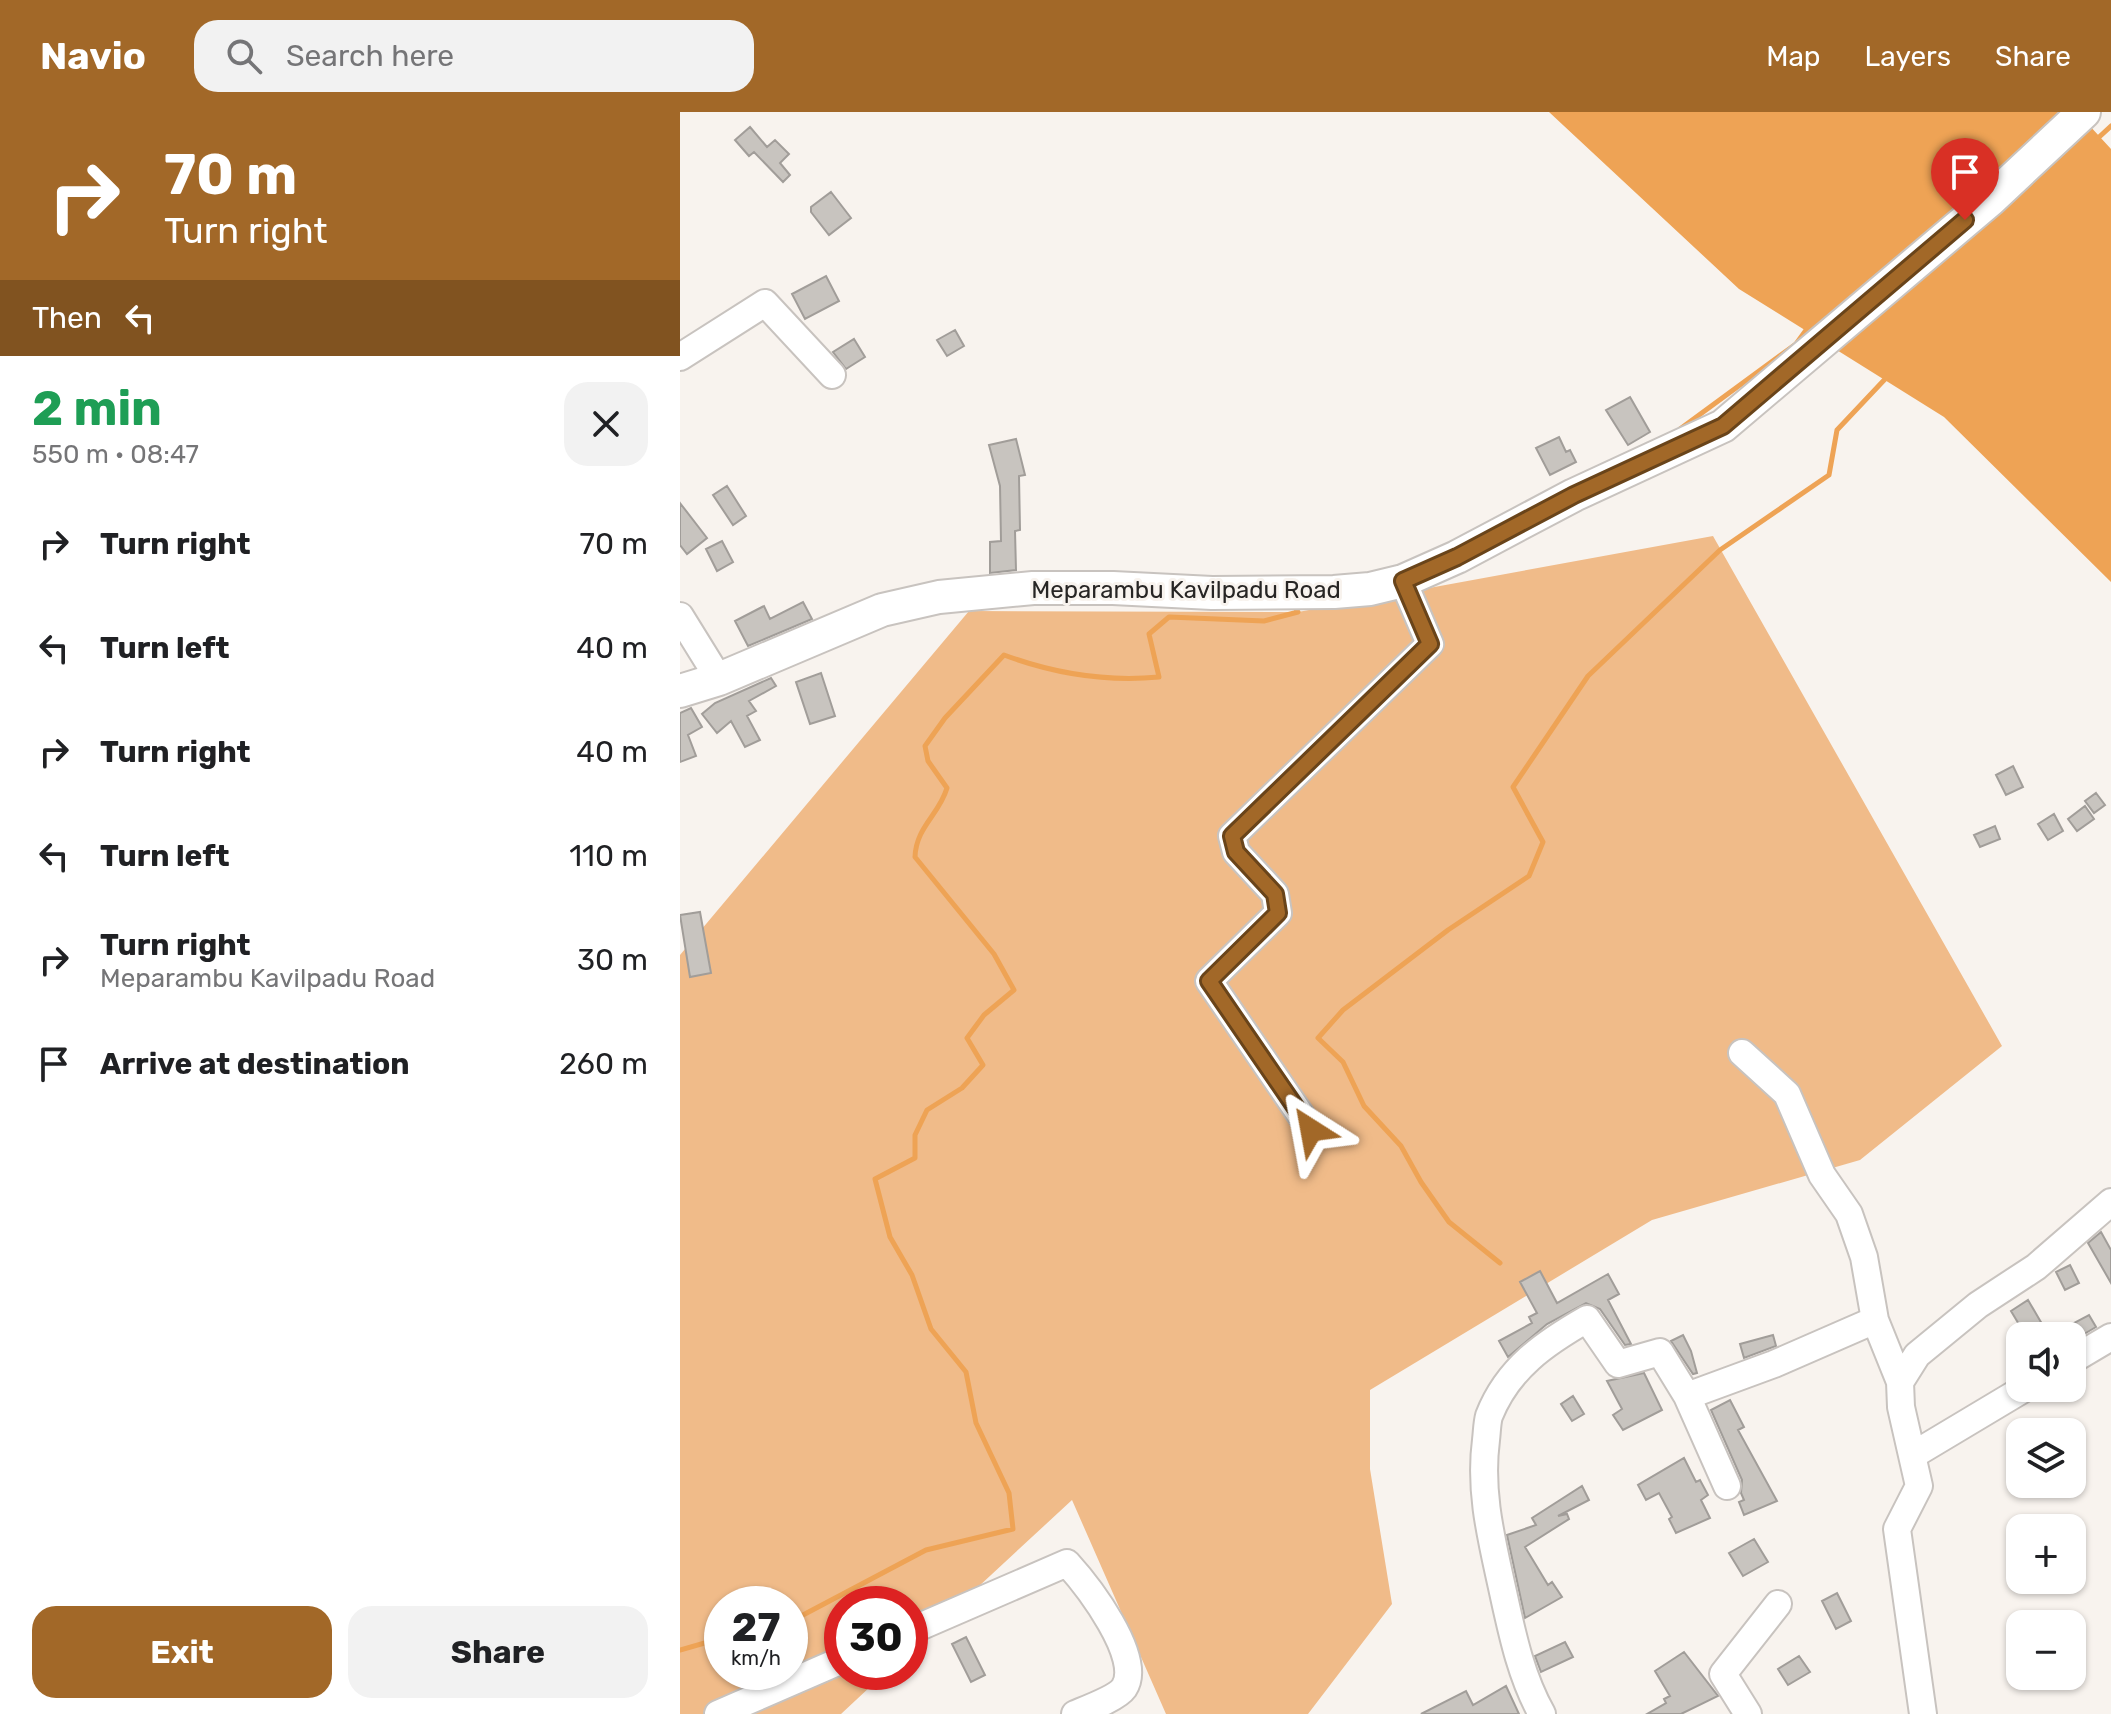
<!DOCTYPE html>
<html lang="en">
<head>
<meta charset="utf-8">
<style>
  :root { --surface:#fff; --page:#f2f2f2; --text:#202124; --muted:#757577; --accent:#a26828 }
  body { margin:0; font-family:Rubik,sans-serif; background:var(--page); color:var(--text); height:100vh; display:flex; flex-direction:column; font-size:30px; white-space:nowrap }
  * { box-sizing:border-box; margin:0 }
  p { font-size:26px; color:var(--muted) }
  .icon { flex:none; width:44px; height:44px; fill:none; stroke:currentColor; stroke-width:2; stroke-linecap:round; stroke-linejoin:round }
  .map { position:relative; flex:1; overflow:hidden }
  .details { display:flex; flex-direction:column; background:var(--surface); width:680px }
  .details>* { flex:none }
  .hud { background:#a26828; color:#fff; overflow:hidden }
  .buttons { position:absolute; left:1326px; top:1210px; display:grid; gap:16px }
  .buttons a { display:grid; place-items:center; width:80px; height:80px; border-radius:16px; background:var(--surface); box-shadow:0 2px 6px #0004; font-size:40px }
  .speed { position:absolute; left:24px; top:1474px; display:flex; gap:16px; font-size:40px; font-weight:700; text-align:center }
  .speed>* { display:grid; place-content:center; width:104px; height:104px; border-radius:50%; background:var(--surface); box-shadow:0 2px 6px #0004; line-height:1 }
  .speed small { font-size:20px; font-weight:400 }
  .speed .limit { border:12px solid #d22; background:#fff; color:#111 }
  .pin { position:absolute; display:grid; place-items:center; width:68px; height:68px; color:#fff; margin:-82px -34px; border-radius:50% 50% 50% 0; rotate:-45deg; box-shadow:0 0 8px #0007 }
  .pin .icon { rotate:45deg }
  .me { position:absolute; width:88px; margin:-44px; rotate:326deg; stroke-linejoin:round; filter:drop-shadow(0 0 6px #0008) }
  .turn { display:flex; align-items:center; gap:28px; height:168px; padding:0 32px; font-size:36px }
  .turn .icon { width:104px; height:104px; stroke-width:2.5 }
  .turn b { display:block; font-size:56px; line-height:68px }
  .then { display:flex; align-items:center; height:76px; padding:0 32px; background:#0003; gap:16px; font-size:30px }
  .round { display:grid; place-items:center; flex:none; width:84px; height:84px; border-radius:24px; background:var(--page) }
  .summary { display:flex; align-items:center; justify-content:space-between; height:136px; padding:0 32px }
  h1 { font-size:48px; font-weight:700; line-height:60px; color:#1e9e55 }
  .button { display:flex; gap:16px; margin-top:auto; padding:16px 32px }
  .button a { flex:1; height:92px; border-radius:24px; background:var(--accent); color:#fff; font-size:32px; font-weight:700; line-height:92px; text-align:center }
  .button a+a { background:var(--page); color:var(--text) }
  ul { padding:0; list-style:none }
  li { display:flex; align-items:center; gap:24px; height:104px; padding:0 32px }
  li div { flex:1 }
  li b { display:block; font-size:30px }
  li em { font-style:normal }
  header { display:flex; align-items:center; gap:48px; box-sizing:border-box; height:112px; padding:0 40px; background:var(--accent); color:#fff }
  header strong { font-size:38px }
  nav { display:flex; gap:44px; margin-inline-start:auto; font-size:28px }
  .search { width:560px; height:72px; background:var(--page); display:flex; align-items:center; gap:20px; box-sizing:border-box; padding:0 28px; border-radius:24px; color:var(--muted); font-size:30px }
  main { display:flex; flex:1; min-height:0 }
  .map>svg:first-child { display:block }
</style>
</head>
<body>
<header>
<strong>Navio</strong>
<div class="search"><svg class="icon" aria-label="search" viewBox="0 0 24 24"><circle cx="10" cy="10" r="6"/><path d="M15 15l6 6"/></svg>Search here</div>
<nav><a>Map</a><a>Layers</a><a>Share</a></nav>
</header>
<main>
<section class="details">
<div class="hud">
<div class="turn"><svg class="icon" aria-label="right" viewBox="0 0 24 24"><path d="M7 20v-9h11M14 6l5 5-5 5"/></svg><div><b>70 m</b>Turn right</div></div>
<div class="then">Then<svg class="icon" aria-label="left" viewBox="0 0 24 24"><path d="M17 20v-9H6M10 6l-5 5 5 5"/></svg></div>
</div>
<div class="summary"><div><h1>2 min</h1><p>550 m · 08:47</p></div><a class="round"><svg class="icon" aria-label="close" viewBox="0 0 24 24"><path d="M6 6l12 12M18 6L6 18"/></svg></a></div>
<ul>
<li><svg class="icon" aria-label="right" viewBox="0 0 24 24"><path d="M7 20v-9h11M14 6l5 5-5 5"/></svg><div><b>Turn right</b></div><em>70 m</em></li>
<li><svg class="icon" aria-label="left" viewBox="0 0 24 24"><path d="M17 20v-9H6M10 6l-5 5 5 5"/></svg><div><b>Turn left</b></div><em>40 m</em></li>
<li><svg class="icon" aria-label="right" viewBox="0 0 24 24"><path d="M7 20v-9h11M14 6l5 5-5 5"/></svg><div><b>Turn right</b></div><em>40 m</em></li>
<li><svg class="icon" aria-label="left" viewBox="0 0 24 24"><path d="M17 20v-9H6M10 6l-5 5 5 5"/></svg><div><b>Turn left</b></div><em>110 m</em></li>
<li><svg class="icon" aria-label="right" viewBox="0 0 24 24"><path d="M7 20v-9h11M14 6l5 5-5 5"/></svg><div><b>Turn right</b><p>Meparambu Kavilpadu Road</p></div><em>30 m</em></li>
<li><svg class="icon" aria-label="arrive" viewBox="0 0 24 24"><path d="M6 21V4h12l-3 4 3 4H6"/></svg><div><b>Arrive at destination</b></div><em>260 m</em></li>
</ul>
<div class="button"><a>Exit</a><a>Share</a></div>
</section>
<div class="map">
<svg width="1431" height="1602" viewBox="0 0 1431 1602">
  <rect width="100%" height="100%" fill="#f8f3ee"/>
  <path fill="#f0bb89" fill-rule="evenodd" d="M 1033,424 L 1322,934 L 1180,1048 L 972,1108 L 690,1278 L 690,1357 L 712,1492 L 628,1602 L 486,1602 L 392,1388 L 230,1538 L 230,1492 L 162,1492 L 162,1560 L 206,1560 L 161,1602 L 0,1602 L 0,843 L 289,499 L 618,500 ZM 42,1492 L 110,1492 L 110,1560 L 42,1560 Z"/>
  <path fill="#eea355" d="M 869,0 L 1397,0 L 1431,37 L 1431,470 L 1264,305 L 1059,177 Z"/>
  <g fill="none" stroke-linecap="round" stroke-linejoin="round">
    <path stroke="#eea355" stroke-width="5" d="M 1417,27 L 1431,14
      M 1000,317 L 1116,232 L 1129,214
      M 820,1151 L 769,1110 L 741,1070 L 721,1034 L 684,994 L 663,950 L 638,926 L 663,898 L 768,818 L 849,764 L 863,730 L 833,675 L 908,564 L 1040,438 L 1149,363 L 1157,318 L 1207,265
      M 110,1507 L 123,1503 L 246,1438 L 333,1417 L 329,1381 L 296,1311 L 286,1260 L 251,1217 L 232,1163 L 210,1125 L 195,1067 L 235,1046 L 235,1023 L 247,998 L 282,976 L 303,953 L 287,926 L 304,903 L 334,878 L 314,842 L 235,745 C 236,715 259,703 267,676 L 248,649 L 245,634 L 265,606 L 324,543 C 375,562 425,570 479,565 L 469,522 L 489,505 L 584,509 L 618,500 L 613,492
      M 0,1538 L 42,1526"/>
  </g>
  <path fill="#c8c4bf" stroke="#a19d99" stroke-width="2" d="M 70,15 L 87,35 L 95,28 L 109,42 L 100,51 L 110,63 L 103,70 L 74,40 L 69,44 L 55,28 Z
    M 151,80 L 171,106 L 149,123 L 131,100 L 131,95 Z
    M 146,164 L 159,189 L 125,207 L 112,182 Z
    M 275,218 L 284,234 L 267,244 L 257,228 Z
    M 174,227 L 185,245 L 166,257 L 153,240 Z
    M 950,285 L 970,320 L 948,333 L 926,298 Z
    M 879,325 L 886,340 L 890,338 L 896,350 L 870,363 L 856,336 Z
    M 336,327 L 345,363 L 339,364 L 340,418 L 335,419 L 336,458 L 310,461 L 310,430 L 321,429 L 320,374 L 309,333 Z
    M 47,374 L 66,404 L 53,413 L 33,383 Z
    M 0,391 L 27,426 L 7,442 L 0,433 Z
    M 42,429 L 53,450 L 37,459 L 26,437 Z
    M 123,490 L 132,507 L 68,534 L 55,509 L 84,494 L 90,507 Z
    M 141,561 L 155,604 L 130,612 L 116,570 Z
    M 91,566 L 96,574 L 69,589 L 76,599 L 67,604 L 80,628 L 65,635 L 51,609 L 37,621 L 22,602 L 35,591 Z
    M 11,596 L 22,615 L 8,623 L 16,644 L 0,650 L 0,601 Z
    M 1333,654 L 1343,675 L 1326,683 L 1316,663 Z
    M 1416,681 L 1425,693 L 1414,701 L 1405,689 Z
    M 1405,694 L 1414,707 L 1397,719 L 1388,707 Z
    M 1374,702 L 1383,719 L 1368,728 L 1358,712 Z
    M 1315,714 L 1320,727 L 1300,735 L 1294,723 Z
    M 20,800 L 31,861 L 10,865 L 0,803 Z
    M 1421,1120 L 1431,1138 L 1431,1171 L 1408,1131 Z
    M 1390,1153 L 1399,1171 L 1385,1178 L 1376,1160 Z
    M 860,1159 L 877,1191 L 928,1162 L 939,1182 L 928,1188 L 951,1232 L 945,1233 L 920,1197 L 906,1191 L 867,1212 L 828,1245 L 819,1229 L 852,1211 L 849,1205 L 857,1201 L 840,1170 Z
    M 1348,1188 L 1369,1224 L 1346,1224 L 1331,1199 Z
    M 1409,1203 L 1416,1215 L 1392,1229 L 1392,1212 Z
    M 1003,1223 L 1011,1239 L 1017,1261 L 1013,1262 L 991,1229 Z
    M 1093,1223 L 1096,1234 L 1064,1246 L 1060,1232 Z
    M 964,1261 L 982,1298 L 943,1318 L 933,1303 L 942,1297 L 927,1269 Z
    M 893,1284 L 904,1302 L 892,1309 L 881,1292 Z
    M 1050,1288 L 1064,1315 L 1058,1318 L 1097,1389 L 1064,1403 L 1059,1390 L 1064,1388 L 1061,1381 L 1062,1368 L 1031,1298 Z
    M 1004,1346 L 1016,1370 L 1020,1368 L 1028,1383 L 1021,1388 L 1030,1406 L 996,1421 L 989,1407 L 992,1405 L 979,1381 L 966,1388 L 958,1373 Z
    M 902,1374 L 909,1388 L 878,1404 L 887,1402 L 889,1407 L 845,1435 L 868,1473 L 872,1470 L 882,1485 L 845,1506 L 827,1423 L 856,1413 L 852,1406 Z
    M 1074,1427 L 1088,1450 L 1063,1464 L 1049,1441 Z
    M 1157,1481 L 1171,1509 L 1156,1517 L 1142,1489 Z
    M 286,1525 L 305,1563 L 291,1570 L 272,1532 Z
    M 885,1530 L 893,1545 L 861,1560 L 855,1544 Z
    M 1004,1540 L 1038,1584 L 1001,1602 L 967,1602 L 986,1591 L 984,1587 L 990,1584 L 975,1559 Z
    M 1119,1544 L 1130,1560 L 1108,1573 L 1098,1557 Z
    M 826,1574 L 839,1602 L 741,1602 L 786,1579 L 793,1593 Z"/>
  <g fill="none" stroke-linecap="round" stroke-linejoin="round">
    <g stroke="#c8c3bf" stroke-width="30">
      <path id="minor" d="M 0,245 L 85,191 L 152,263
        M 0,504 L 39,567
        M 1062,941 L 1107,982 L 1142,1063 L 1169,1102 L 1184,1145 L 1195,1208 L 1220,1270
        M 631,1018 L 529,869 L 598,801 L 595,782 L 556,740 L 552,724 L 750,532 L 723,469
        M 1392,1248 L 1431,1225
        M 1007,1284 L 1047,1374
        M 1233,1343 L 1345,1276
        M 230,1519 L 387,1451 C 407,1473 464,1546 444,1576 C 437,1586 407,1597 395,1602
        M 38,1602 L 162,1548
        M 862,1602 C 841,1565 832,1521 823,1480 C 812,1429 799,1381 806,1328 C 807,1320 807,1311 809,1304 C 828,1256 865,1231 907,1207 L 938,1252 L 980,1240 L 1007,1284 L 1094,1252 L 1195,1208
        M 1068,1602 L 1043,1562 L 1098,1492
        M 1243,1602 L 1217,1417 L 1239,1374 L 1221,1295 L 1220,1270 L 1237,1243 L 1298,1193 L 1356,1155 L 1431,1090"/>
    </g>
    <g stroke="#c8c3bf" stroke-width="36">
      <path id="major" d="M 0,579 L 39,567 L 202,498 L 259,485 L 353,476 L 433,476 L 532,481 L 654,480 L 690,477 L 723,469 L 777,445 L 894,383 L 1043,314 L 1310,88 L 1404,0"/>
    </g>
    <use href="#minor" stroke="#fff" stroke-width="26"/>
    <use href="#major" stroke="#fff" stroke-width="32"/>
  </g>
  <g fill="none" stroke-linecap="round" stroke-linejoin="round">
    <g stroke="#69441a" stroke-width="20">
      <path id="route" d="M 631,1018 L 529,869 L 598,801 L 595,782 L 556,740 L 552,724 L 750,532 L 723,469 L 777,445 L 894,383 L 1043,314 L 1285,108"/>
    </g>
    <use href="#route" stroke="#a26828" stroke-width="14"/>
  </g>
  <g text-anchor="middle" stroke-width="6" stroke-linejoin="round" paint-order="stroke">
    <g font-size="24" fill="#272524" stroke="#f8f3ee">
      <text x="506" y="486">Meparambu Kavilpadu Road</text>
    </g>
  </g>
</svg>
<div class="buttons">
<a><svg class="icon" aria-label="sound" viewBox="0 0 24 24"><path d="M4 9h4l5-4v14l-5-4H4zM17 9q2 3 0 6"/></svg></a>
<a><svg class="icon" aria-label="layers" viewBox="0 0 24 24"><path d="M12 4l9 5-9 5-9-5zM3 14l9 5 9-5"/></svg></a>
<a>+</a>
<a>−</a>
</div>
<div class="speed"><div>27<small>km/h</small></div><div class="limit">30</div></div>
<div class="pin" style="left:1285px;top:108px;background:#d93025"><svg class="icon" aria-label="arrive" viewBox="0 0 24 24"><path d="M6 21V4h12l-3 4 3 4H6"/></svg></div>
<svg class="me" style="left:631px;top:1018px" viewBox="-20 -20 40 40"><path d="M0-17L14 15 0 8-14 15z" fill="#a26828" stroke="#fff" stroke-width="4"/></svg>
</div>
</main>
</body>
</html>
